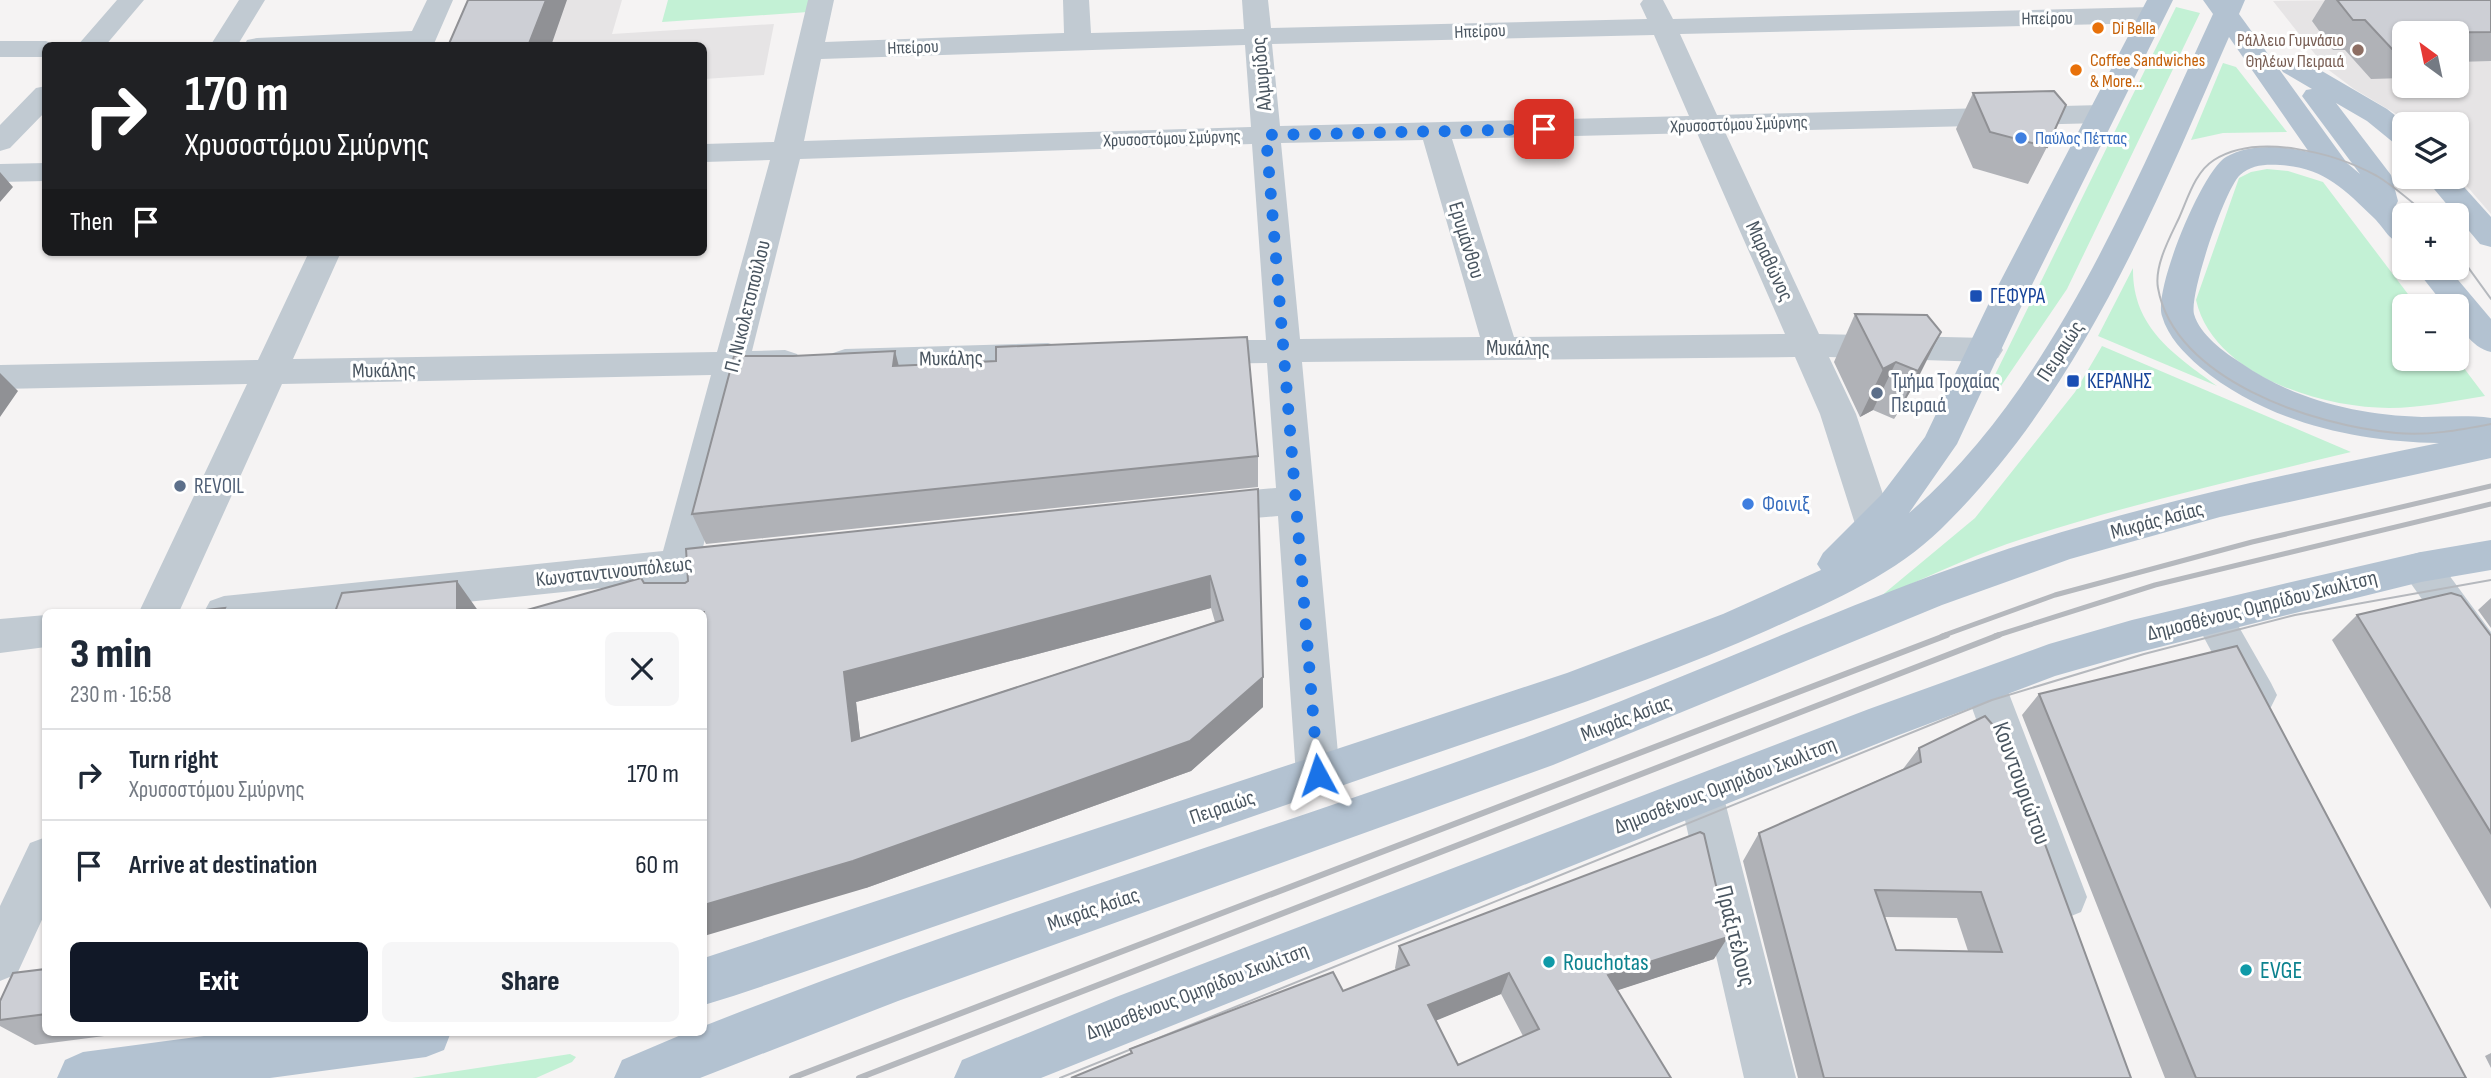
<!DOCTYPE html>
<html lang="en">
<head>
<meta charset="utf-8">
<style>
  :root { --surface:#fff; --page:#f6f6f7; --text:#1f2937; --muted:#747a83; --line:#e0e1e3; --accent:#111827 }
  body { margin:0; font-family:"Sofia Sans Condensed",sans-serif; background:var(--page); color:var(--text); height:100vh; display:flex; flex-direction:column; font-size:26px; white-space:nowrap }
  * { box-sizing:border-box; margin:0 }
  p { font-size:23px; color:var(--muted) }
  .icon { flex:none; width:38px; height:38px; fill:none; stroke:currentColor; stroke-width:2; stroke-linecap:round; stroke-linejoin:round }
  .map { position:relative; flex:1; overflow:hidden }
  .panel { position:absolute; left:42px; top:609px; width:665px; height:427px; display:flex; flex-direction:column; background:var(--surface); border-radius:10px; box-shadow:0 2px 5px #0004 }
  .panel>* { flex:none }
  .guide { position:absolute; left:42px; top:42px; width:665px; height:214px; border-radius:10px; box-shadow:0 2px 5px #0004; background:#202124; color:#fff; overflow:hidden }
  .needle { width:46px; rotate:327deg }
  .controls { position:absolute; left:2392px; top:21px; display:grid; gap:14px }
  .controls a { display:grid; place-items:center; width:77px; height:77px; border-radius:10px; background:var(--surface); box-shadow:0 2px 5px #0004; font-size:35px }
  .pin { position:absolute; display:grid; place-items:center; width:60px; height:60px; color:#fff; margin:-30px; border-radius:14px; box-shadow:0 4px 10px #0006 }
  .me { position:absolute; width:77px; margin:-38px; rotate:355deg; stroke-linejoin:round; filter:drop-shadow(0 0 5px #0008) }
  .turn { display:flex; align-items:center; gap:24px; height:147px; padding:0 28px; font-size:32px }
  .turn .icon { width:91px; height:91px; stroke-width:2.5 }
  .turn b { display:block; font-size:49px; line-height:60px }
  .then { display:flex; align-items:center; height:66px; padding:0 28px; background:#0003; gap:14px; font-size:26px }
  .round { display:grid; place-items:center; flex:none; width:74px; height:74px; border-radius:10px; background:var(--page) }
  .headline { display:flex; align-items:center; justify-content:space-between; height:119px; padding:0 28px }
  h1 { font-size:42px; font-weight:800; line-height:52px }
  .action { display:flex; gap:14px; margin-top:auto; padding:14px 28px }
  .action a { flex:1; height:80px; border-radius:10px; background:var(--accent); color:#fff; font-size:28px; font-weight:800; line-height:80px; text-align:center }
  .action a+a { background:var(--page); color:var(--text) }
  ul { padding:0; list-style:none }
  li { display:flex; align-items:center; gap:21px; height:91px; padding:0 28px; border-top:2px solid var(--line) }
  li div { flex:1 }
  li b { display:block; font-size:26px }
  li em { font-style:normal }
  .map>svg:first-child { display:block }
</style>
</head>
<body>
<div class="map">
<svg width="2491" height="1078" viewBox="0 0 2491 1078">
  <rect width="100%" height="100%" fill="#f5f3f3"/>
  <path fill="#e6e4e5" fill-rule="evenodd" d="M 482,0 L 622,0 L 612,34 L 774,24 L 764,75 L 704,79 L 704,46 L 461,46 Z
    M 2366,0 L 2491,8 L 2491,214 L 2457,175 L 2457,124 L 2413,124 L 2354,89 L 2326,68 L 2273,1 ZM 2404,33 L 2457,33 L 2457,86 L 2404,86 Z"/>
  <path fill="#c3f1d5" d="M 668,0 L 810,0 L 808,12 L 662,22 Z
    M 2176,7 L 2200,13 L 2067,289 L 2001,386 L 1990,385 Z
    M 2223,63 L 2236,67 L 2287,132 L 2223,133 L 2191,140 Z
    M 2267,169 L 2288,171 L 2323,182 L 2417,306 L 2404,306 L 2404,359 L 2457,359 L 2485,396 C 2453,401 2421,408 2389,408 C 2321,408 2213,375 2196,300 L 2239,178 L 2251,172 Z
    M 2133,268 C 2132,327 2173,354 2217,386 L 2098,336 Z
    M 2102,346 L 2351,452 C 2236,480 2120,506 2007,544 C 1964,559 1922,580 1880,597 L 1975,518 L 2075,392 Z
    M 570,1054 L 576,1057 L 572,1062 L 536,1078 L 412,1078 Z"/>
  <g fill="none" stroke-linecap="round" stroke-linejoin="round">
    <path fill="#c1cad2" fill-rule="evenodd" d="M 117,0 L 144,0 L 105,46 L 77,46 Z
      M 239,0 L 265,0 L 237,46 L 210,46 Z
      M 427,0 L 453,0 L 433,46 L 244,46 L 247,40 L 257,38 L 412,31 Z
      M 808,0 L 834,0 L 825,42 L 1064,33 L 1063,0 L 1089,0 L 1091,33 L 1244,29 L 1242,0 L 1268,0 L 1271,28 L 1647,19 L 1640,4 L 1643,0 L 1663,0 L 1673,19 L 2152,7 L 2161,9 L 2165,15 L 2161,21 L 2152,23 L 1680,34 L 1717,115 L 2102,105 L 2112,108 L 2116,114 L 2112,120 L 2102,123 L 1725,132 L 1819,334 L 1986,338 L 1998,342 L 2003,350 L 1998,358 L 1986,362 L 1829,357 L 1856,414 L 1894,527 L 1889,537 L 1875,542 L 1861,537 L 1856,527 L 1820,414 L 1795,357 L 1302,362 L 1340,775 L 1334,789 L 1318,794 L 1302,789 L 1296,775 L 1278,516 L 1207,522 L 1194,518 L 1188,508 L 1194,498 L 1207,494 L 1276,488 L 1267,363 L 1195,364 L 1183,360 L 1178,352 L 1183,344 L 1195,340 L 1266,340 L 1252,144 L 800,159 L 752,351 L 785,350 L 797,354 L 802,362 L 797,370 L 785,374 L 746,375 L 703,547 L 740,543 L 754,547 L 759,558 L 754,569 L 740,573 L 699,577 L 701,612 L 661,612 L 660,582 L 370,612 L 204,612 L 210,601 L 224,596 L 663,551 L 711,375 L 282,384 L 179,612 L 139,612 L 247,384 L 0,389 L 0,365 L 258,360 L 309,252 L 341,252 L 293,359 L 717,352 L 770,160 L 704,162 L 704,144 L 774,142 ZM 1654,35 L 1689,116 L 1280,126 L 1272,44 ZM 1245,45 L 1251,127 L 804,141 L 821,59 ZM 1697,133 L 1785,334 L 1514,337 L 1452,139 ZM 1423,140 L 1480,337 L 1300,339 L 1281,143 Z
      M 0,41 L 46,41 L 57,46 L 46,46 L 46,57 L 0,57 Z
      M 46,86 L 46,111 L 10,148 L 0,151 L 0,125 L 36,88 Z
      M 46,163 L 46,181 L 0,182 L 0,164 Z
      M 1048,343 L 1060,347 L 1065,355 L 1060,363 L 1048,367 L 845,373 L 833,369 L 828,361 L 833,353 L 845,349 Z
      M 2421,552 L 2435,556 L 2491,632 L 2491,681 L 2476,676 L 2407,578 L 2401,567 L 2407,556 Z
      M 2213,601 L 2227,606 L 2271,683 L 2277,695 L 2271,707 L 2256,713 L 2241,707 L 2193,617 L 2199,606 Z
      M 46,615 L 46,647 L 0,653 L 0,619 Z
      M 1985,669 L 2000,674 L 2006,686 L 2087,897 L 2081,912 L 2064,919 L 2047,912 L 2041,897 L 1964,686 L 1970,674 Z
      M 1701,774 L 1717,780 L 1723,794 L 1796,1078 L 1744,1078 L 1679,794 L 1685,780 Z
      M 46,837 L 46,911 L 17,974 L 0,981 L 0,906 L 30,843 Z"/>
    <path fill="#b3c2d1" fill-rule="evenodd" d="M 2147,0 L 2173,0 L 2022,305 L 1957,444 L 1909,513 C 2052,391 2136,181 2213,14 L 2203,0 L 2245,0 L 2239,14 L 2347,163 L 2360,174 L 2302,96 L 2306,90 L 2312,89 L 2283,72 L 2279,66 L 2283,60 L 2293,58 L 2303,60 L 2387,109 L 2406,124 L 2404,146 L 2394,143 L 2367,121 L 2336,103 L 2391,175 L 2398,201 L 2396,205 L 2404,215 L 2404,245 C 2389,241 2385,229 2374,218 C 2343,188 2324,168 2280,165 C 2265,164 2251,165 2240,175 C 2225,189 2189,294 2194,314 C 2200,335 2224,352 2241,363 C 2294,400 2358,415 2422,417 C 2445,417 2468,415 2491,418 L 2491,458 L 2220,517 L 2070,559 L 1942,605 L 1553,765 L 898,1001 L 700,1078 L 614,1078 L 622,1060 L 688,1032 L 704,1032 L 704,1026 C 972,920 1249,837 1521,739 C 1677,683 1827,611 1984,557 C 2133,506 2286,474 2439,443 C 2355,442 2266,422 2200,367 C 2184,353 2168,337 2162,316 C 2153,290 2202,171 2226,157 C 2251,143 2282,146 2309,152 L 2229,37 C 2153,211 2079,394 1941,529 C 1893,576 1828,603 1768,630 C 1637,688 1499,731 1364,778 C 1219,828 1074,878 930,928 C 854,954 779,982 704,1005 L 704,958 L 1567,673 L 1723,614 L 1821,570 L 1817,564 L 1823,553 L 1881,495 L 1925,437 L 1988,305 Z
      M 2424,177 L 2455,177 L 2491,217 L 2491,247 L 2480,244 Z
      M 2415,268 L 2448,268 L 2491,319 L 2491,352 C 2471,347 2457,327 2457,306 L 2445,306 Z
      M 2491,540 L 2491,570 L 2421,582 L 2283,616 L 2132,654 L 2055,676 L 1899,735 L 1041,1078 L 954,1078 L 962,1060 L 1116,997 L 1869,709 L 2049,644 L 2132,620 L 2283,584 L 2421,552 Z
      M 234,1032 L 451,1032 L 444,1050 L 426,1057 L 270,1078 L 57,1078 L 65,1060 L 83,1052 Z"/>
    <path stroke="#b5b8bd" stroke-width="2" d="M 2427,215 C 2411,201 2395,187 2377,176 C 2335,153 2258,132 2214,160 C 2195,172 2188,198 2179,218 C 2170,237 2154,266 2158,288 C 2174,380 2315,426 2396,433 C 2428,436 2460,430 2491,424
      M 2457,252 L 2491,299
      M 1060,1078 L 1992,700 L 2144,654 L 2295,615 L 2491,580"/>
    <path stroke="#b5b8bd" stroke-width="5" d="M 1942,636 L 2055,595 L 2252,542 L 2491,486
      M 1995,636 L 2155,585 L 2491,504"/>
    <path stroke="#b5b8bd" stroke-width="6" d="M 792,1078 L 1947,635
      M 859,1078 L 1999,635"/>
  </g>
  <path fill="#b0b2b7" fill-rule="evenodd" d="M 2325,0 L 2491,0 L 2491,61 L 2457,62 L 2457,33 L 2404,33 L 2404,78 L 2371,79 L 2345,50 L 2333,50 L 2312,21 Z
    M 1973,93 L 2047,147 L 2028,184 L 1973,168 L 1956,129 Z
    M 1855,314 L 1927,315 L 1917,380 L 1894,419 L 1873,410 L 1860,417 L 1834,362 Z
    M 898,366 L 1258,456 L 1258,487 L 706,544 L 692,514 Z
    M 1258,489 L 1263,677 L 1263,707 L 1191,771 L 866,888 L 704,612 L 520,612 L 644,583 L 685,583 ZM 1211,608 L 1215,622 L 860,738 L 856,702 Z
    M 2491,598 L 2491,628 L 2478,610 Z
    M 2357,615 L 2491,636 L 2491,909 L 2332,640 Z
    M 2039,694 L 2466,1078 L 2165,1078 L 2022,715 Z
    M 1919,748 L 2131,1078 L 1798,1078 L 1743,861 L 1759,833 L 1903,769 ZM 1885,917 L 1957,918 L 1968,951 L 1896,950 Z
    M 1399,946 L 1714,959 L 1617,990 L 1671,1078 L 1131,1053 L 1130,1049 L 1343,991 L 1396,970 L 1395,968 ZM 1501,994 L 1523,1036 L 1458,1065 L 1436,1020 Z
    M 46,969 L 46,1032 L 135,1032 L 35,1045 L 0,1026 L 0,1001 Z
    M 2491,1053 L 2491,1068 L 2485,1056 Z"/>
  <path fill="#909195" d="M 546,0 L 567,0 L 551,46 L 528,46 Z
    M 0,172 L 13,187 L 0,202 Z
    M 1941,332 L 1917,380 L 1894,419 L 1918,371 Z
    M 895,351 L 903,382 L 893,366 Z
    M 1896,362 L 1873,410 L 1860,417 L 1883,369 Z
    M 0,373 L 18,391 L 0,417 Z
    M 1210,576 L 1211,608 L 856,702 L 864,770 L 852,741 L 844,672 Z
    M 457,581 L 479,612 L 457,612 Z
    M 1263,677 L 1263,707 L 1191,771 L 866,888 L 704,936 L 704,905 Z
    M 1728,937 L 1714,959 L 1597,997 L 1608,975 Z
    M 1509,973 L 1501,994 L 1423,1026 L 1428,1005 Z"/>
  <path fill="#cdcfd5" stroke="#909195" stroke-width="2" fill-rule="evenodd" d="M 468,0 L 546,0 L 528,46 L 448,46 Z
    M 2337,0 L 2491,0 L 2491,32 L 2404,33 L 2404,48 L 2392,49 L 2365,20 L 2353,20 Z
    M 2054,91 L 2066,105 L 2047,147 L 1990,132 L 1973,93 Z
    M 1855,314 L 1927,315 L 1941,332 L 1918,371 L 1896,362 L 1883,369 Z
    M 1247,337 L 1258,456 L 692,514 L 734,356 L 793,356 L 895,351 L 893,366 L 938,364 L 996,361 L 996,347 Z
    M 1258,489 L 1263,677 L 1190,741 L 853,861 L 704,905 L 704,612 L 666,612 L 666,611 L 644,610 L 644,612 L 520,612 L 641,578 L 644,583 L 685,583 L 688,581 L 686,549 ZM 1210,576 L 1223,620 L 852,741 L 844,672 Z
    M 457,581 L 457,612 L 335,612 L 342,593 Z
    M 2451,593 L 2461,596 L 2491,636 L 2491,833 L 2357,615 Z
    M 225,608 L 223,612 L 187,612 Z
    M 2237,646 L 2466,1078 L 2196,1078 L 2039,694 Z
    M 1985,716 L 2007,741 L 2131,1078 L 1824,1078 L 1759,833 L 1921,762 L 1919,748 ZM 1875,890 L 1981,892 L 2002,952 L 1896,950 Z
    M 1700,832 L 1704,834 L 1728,937 L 1608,975 L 1671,1078 L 1071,1078 L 1132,1053 L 1130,1049 L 1333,972 L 1343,991 L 1409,965 L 1399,946 ZM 1509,973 L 1539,1029 L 1458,1065 L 1428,1005 Z
    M 46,969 L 46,1014 L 0,1020 L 0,1001 L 13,973 Z"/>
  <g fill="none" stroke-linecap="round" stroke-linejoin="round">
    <path stroke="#1a73e8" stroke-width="12" stroke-dasharray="0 21.6" d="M 1318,775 L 1266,135 L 1544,129"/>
  </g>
  <g fill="#e8710a" stroke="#fff" stroke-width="2.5">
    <circle cx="2098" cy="28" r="7"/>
    <circle cx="2076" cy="70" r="7"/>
  </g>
  <circle fill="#8d6e63" stroke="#fff" stroke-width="2.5" cx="2358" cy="50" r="7"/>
  <g fill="#3f7fe0" stroke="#fff" stroke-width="2.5">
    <circle cx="2021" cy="138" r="7"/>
    <circle cx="1748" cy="504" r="7"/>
  </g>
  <g fill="#1a4fb4" stroke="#fff" stroke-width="2.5">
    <rect x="1969" y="289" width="14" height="14" rx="3.5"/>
    <rect x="2066" y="374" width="14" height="14" rx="3.5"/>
  </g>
  <g fill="#5c6f8a" stroke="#fff" stroke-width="2.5">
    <circle cx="1877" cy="393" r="7"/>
    <circle cx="180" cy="486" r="7"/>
  </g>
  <g fill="#0f9aa8" stroke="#fff" stroke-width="2.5">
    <circle cx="1549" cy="962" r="7"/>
    <circle cx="2246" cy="970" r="7"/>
  </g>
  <g text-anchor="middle" stroke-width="6" stroke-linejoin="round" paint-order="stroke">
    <g font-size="18" fill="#4a5661" stroke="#fff">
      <text transform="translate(2047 18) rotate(-1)" y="6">Ηπείρου</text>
      <text transform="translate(1480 31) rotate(-2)" y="6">Ηπείρου</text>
      <text transform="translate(913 47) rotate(-2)" y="6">Ηπείρου</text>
      <text transform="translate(1739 124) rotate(-2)" y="6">Χρυσοστόμου Σμύρνης</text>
      <text transform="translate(1172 138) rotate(-2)" y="6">Χρυσοστόμου Σμύρνης</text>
    </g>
    <g font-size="18" fill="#c56008" stroke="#fff" text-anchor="start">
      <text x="2112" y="34">Di Bella</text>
      <text x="2090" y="66">Coffee Sandwiches<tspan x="2090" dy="21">&amp; More...</tspan></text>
    </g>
    <g font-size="18" fill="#785e54" stroke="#fff" text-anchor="end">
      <text x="2344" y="46">Ράλλειο Γυμνάσιο<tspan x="2344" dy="21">Θηλέων Πειραιά</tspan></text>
    </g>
    <g font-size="18" fill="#366cbe" stroke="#fff" text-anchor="start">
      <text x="2035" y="144">Παύλος Πέττας</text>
    </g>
    <g font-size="21" fill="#4a5661" stroke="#fff">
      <text transform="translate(1261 74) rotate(-95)" y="7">Αλμυρίδος</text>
      <text transform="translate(1467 240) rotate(73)" y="7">Ερυμάνθου</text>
      <text transform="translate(1770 261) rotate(65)" y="7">Μαραθώνος</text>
      <text transform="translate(747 306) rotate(-76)" y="7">Π. Νικολετοπούλου</text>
      <text x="1518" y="355">Μυκάλης</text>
      <text transform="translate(2060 351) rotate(-57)" y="7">Πειραιώς</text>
      <text transform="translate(951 358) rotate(-1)" y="7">Μυκάλης</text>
      <text transform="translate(384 370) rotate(-1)" y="7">Μυκάλης</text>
      <text transform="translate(2157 520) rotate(-15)" y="7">Μικράς Ασίας</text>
      <text transform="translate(614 571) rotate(-6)" y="7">Κωνσταντινουπόλεως</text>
      <text transform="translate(2262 605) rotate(-14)" y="7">Δημοσθένους Ομηρίδου Σκυλίτση</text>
      <text transform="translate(1626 718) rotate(-21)" y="7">Μικράς Ασίας</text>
      <text transform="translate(1725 785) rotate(-21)" y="7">Δημοσθένους Ομηρίδου Σκυλίτση</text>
      <text transform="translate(1222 807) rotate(-19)" y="7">Πειραιώς</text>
      <text transform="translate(1093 909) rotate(-19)" y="7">Μικράς Ασίας</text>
      <text transform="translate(1197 991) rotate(-21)" y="7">Δημοσθένους Ομηρίδου Σκυλίτση</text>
    </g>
    <g font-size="21" fill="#164399" stroke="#fff" text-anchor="start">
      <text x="1990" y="303">ΓΕΦΥΡΑ</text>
      <text x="2087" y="388">ΚΕΡΑΝΗΣ</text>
    </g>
    <g font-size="21" fill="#4e5e75" stroke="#fff" text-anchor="start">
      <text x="1891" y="388">Τμήμα Τροχαίας<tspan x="1891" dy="24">Πειραιά</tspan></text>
      <text x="194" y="493">REVOIL</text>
    </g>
    <g font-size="21" fill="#366cbe" stroke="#fff" text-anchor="start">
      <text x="1762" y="511">Φοινιξ</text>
    </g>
    <g font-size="24" fill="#4a5661" stroke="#fff">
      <text transform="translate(2022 783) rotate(70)" y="8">Κουντουριώτου</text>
      <text transform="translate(1736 936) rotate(76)" y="8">Πραξιτέλους</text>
    </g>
    <g font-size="24" fill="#0d838f" stroke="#fff" text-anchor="start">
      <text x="1563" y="970">Rouchotas</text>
      <text x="2260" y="978">EVGE</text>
    </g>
  </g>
</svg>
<div class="controls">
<a><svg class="needle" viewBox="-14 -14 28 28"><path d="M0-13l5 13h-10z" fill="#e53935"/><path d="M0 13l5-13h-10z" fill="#747a83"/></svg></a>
<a><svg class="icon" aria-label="layers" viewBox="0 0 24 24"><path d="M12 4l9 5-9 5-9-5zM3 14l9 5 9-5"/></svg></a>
<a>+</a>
<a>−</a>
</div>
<div class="pin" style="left:1544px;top:129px;background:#d93025"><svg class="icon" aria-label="arrive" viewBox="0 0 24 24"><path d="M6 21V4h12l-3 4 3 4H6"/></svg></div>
<svg class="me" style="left:1318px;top:775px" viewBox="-20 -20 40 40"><path d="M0-17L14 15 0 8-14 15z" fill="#1a73e8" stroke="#fff" stroke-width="4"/></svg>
<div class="guide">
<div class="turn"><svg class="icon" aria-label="right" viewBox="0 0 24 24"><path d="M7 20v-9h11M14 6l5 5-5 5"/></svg><div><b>170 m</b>Χρυσοστόμου Σμύρνης</div></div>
<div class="then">Then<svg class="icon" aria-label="arrive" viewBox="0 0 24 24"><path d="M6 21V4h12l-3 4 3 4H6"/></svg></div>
</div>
<section class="panel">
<div class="headline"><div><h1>3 min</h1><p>230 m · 16:58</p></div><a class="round"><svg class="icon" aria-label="close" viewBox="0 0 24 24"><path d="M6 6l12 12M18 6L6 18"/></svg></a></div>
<ul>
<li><svg class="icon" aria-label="right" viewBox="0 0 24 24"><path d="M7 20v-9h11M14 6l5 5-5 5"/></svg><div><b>Turn right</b><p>Χρυσοστόμου Σμύρνης</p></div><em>170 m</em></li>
<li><svg class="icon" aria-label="arrive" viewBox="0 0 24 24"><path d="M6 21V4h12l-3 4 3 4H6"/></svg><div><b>Arrive at destination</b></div><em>60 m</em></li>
</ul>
<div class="action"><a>Exit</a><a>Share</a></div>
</section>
</div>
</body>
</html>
